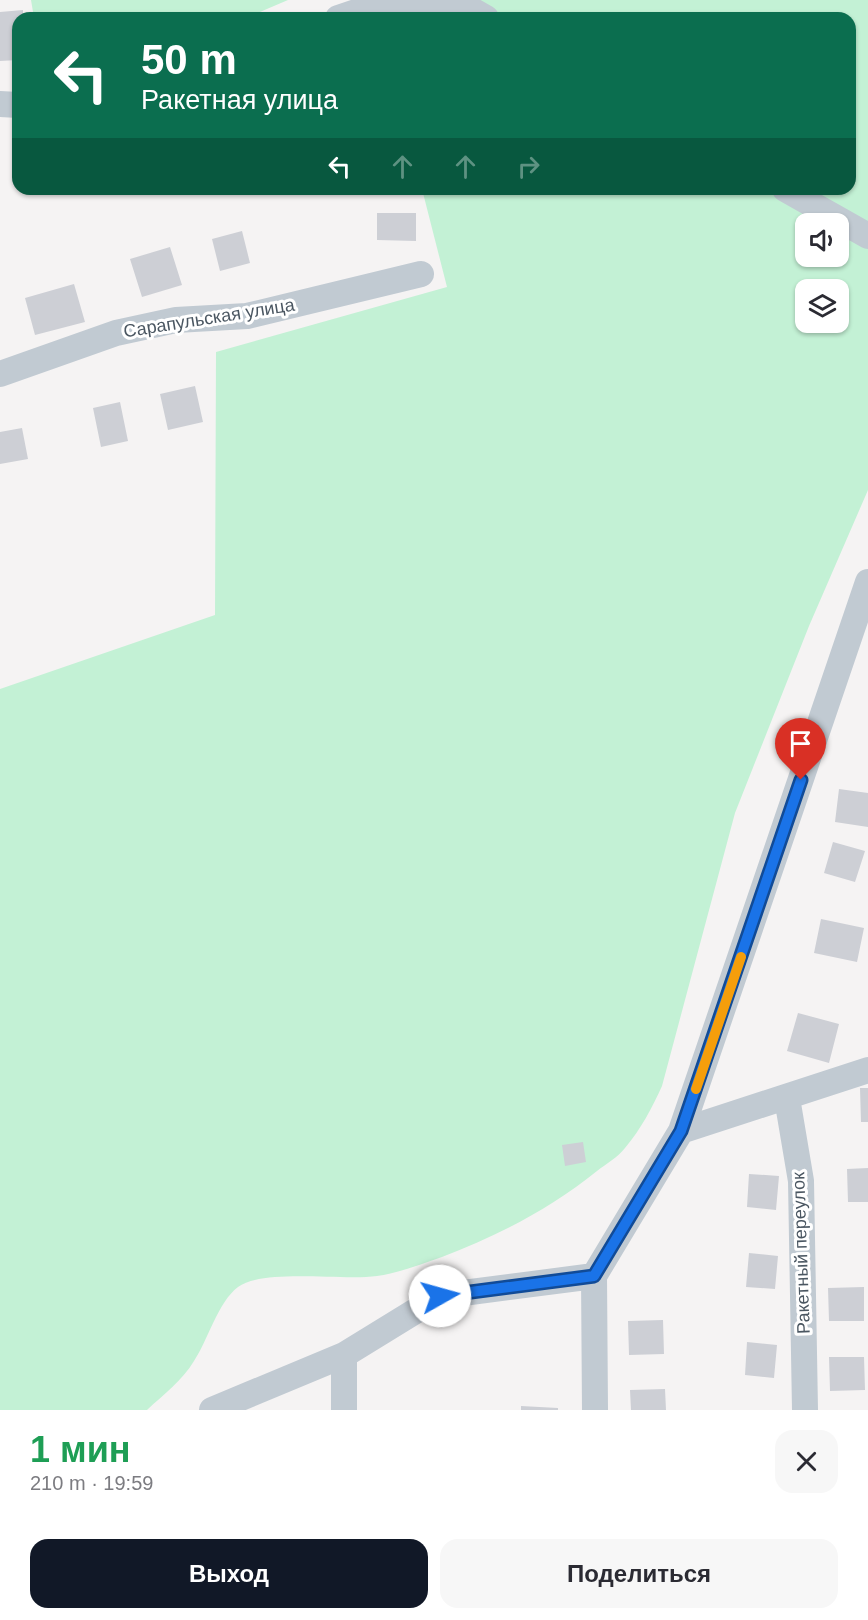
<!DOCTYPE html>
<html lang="ru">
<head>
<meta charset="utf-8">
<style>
  :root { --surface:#fff; --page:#f7f7f7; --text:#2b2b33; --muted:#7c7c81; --accent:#111827 }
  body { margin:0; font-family:Helvetica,sans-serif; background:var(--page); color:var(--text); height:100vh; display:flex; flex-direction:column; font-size:22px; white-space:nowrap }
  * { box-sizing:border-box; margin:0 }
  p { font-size:20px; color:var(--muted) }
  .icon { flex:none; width:33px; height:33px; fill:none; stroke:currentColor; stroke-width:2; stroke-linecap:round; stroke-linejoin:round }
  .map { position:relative; height:1410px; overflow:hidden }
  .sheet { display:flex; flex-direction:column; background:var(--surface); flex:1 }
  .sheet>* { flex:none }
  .guide { position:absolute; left:12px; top:12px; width:844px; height:183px; border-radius:18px; box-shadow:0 2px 4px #0004; background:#0b6e4f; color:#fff; overflow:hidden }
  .controls { position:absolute; left:795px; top:213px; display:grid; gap:12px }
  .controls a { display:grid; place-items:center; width:54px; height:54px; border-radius:12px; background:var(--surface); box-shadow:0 2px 4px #0004; font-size:30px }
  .pin { position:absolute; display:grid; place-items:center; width:51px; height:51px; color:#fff; margin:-62px -26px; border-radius:50% 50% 50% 0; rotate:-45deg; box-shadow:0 0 6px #0007 }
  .pin .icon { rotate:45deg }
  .me { position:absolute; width:66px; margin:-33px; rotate:83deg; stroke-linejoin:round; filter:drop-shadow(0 0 4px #0008) }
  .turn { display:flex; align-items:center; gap:21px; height:126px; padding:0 30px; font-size:27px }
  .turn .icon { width:78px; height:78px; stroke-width:2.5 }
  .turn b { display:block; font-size:42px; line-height:51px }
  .lanes { display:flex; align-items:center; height:57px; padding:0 30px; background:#0003; justify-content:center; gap:30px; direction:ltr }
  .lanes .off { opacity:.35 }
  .round { display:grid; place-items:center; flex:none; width:63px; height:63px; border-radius:18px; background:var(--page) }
  .overview { display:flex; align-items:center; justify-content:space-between; height:102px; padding:0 30px }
  h1 { font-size:36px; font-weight:800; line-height:45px; color:#1e9e55 }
  .cta { display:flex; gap:12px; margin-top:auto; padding:12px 30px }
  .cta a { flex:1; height:69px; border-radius:18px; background:var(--accent); color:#fff; font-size:24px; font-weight:800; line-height:69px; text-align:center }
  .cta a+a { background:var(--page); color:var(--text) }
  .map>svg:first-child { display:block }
</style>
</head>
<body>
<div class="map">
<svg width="868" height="1410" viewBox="0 0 868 1410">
  <rect width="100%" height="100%" fill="#f5f3f3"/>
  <path fill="#c3f1d5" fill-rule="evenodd" d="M 31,0 L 288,0 L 246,18 L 34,18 Z
    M 437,0 L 868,0 L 868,490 L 809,626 L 735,813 L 662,1086 C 652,1108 641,1129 625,1148 C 618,1157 606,1164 597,1171 C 550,1209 499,1235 442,1257 C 422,1264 399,1273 377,1276 C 342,1281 264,1268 238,1287 C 218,1302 208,1340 194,1361 C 182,1381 164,1394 147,1410 L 0,1410 L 0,689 L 215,615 L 216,352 L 447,287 L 422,189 L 850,189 L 850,18 L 437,18 ZM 806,224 L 838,224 L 838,256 L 806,256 ZM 806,290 L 838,290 L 838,322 L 806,322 Z"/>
  <path fill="#cdcfd5" d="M 23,10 L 23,18 L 18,18 L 18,60 L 0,61 L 0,12 Z
    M 377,213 L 416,213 L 416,241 L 377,240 Z
    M 242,231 L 250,263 L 220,271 L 212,239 Z
    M 170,247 L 182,285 L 142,297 L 130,259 Z
    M 74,284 L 85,322 L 35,335 L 25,298 Z
    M 195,386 L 203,422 L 168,430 L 160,394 Z
    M 120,402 L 128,441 L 101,447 L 93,408 Z
    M 22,428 L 28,459 L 0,464 L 0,432 Z
    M 839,789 L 868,793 L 868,827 L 835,822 Z
    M 833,842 L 865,851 L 855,882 L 824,873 Z
    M 821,919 L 864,928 L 857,962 L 814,953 Z
    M 798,1013 L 839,1024 L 829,1063 L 787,1051 Z
    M 860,1088 L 868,1088 L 868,1122 L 861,1122 Z
    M 583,1142 L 586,1162 L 565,1166 L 562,1145 Z
    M 868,1168 L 868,1202 L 848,1202 L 847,1169 Z
    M 749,1174 L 779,1176 L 776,1210 L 747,1207 Z
    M 749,1253 L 778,1256 L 775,1289 L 746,1287 Z
    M 864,1287 L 864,1321 L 829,1321 L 828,1288 Z
    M 663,1320 L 664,1354 L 629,1355 L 628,1321 Z
    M 747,1342 L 777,1345 L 774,1378 L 745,1375 Z
    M 829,1357 L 864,1357 L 865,1390 L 830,1391 Z
    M 665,1389 L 666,1410 L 631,1410 L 630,1390 Z
    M 521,1406 L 558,1408 L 558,1410 L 521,1410 Z"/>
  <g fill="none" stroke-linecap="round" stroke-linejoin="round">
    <path stroke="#c1cad2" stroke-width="26" d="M 421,0 L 463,5 L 486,18
      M 338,18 L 356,12 L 416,0
      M 0,104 L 18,105
      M 785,189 L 868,236
      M 0,374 L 116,333 L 176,320 L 247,316 L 421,274
      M 787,1098 L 801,1181 L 805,1410
      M 681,1131 L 868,1070
      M 344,1355 L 344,1410
      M 212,1410 L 344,1355 L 440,1296 L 594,1276
      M 595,1410 L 594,1276 L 681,1131 L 868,582"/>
  </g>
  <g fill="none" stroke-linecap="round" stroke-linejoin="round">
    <g stroke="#114b97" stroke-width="15">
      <path id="route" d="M 440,1296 L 594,1276 L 681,1131 L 801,780"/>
    </g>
    <use href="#route" stroke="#1a73e8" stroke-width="10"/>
    <path stroke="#f59e0b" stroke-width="10" d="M 696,1089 L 741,957"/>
  </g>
  <g text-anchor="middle" stroke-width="6" stroke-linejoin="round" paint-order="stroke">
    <g font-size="18" fill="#4a5661" stroke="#fff">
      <text transform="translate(209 318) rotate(-9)" y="6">Сарапульская улица</text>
      <text transform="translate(801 1253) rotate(-92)" y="6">Ракетный переулок</text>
    </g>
  </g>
</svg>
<div class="controls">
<a><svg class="icon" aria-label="sound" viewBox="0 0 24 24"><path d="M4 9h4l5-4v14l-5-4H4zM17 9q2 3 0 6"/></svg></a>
<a><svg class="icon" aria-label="layers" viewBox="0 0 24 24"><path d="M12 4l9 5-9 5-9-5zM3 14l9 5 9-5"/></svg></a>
</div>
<div class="pin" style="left:801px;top:780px;background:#d93025"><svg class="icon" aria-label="arrive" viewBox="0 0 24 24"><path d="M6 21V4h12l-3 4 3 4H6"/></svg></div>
<svg class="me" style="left:440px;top:1296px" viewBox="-20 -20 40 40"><circle r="19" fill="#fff"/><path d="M0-13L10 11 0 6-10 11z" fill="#1a73e8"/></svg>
<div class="guide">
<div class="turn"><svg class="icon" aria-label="left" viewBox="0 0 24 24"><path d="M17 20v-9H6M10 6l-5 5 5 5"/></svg><div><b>50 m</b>Ракетная улица</div></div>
<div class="lanes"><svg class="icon" aria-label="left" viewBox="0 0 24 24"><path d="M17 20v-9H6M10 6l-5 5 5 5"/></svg><svg class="icon off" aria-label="ahead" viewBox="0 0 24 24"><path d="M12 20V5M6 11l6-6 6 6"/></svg><svg class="icon off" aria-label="ahead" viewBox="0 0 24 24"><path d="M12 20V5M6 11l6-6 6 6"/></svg><svg class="icon off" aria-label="right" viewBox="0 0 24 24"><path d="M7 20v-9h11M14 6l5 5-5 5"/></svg></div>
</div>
</div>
<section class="sheet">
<div class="overview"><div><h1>1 мин</h1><p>210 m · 19:59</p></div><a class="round"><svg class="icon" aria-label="close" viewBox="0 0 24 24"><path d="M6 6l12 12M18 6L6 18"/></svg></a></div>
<div class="cta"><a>Выход</a><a>Поделиться</a></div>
</section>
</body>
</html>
